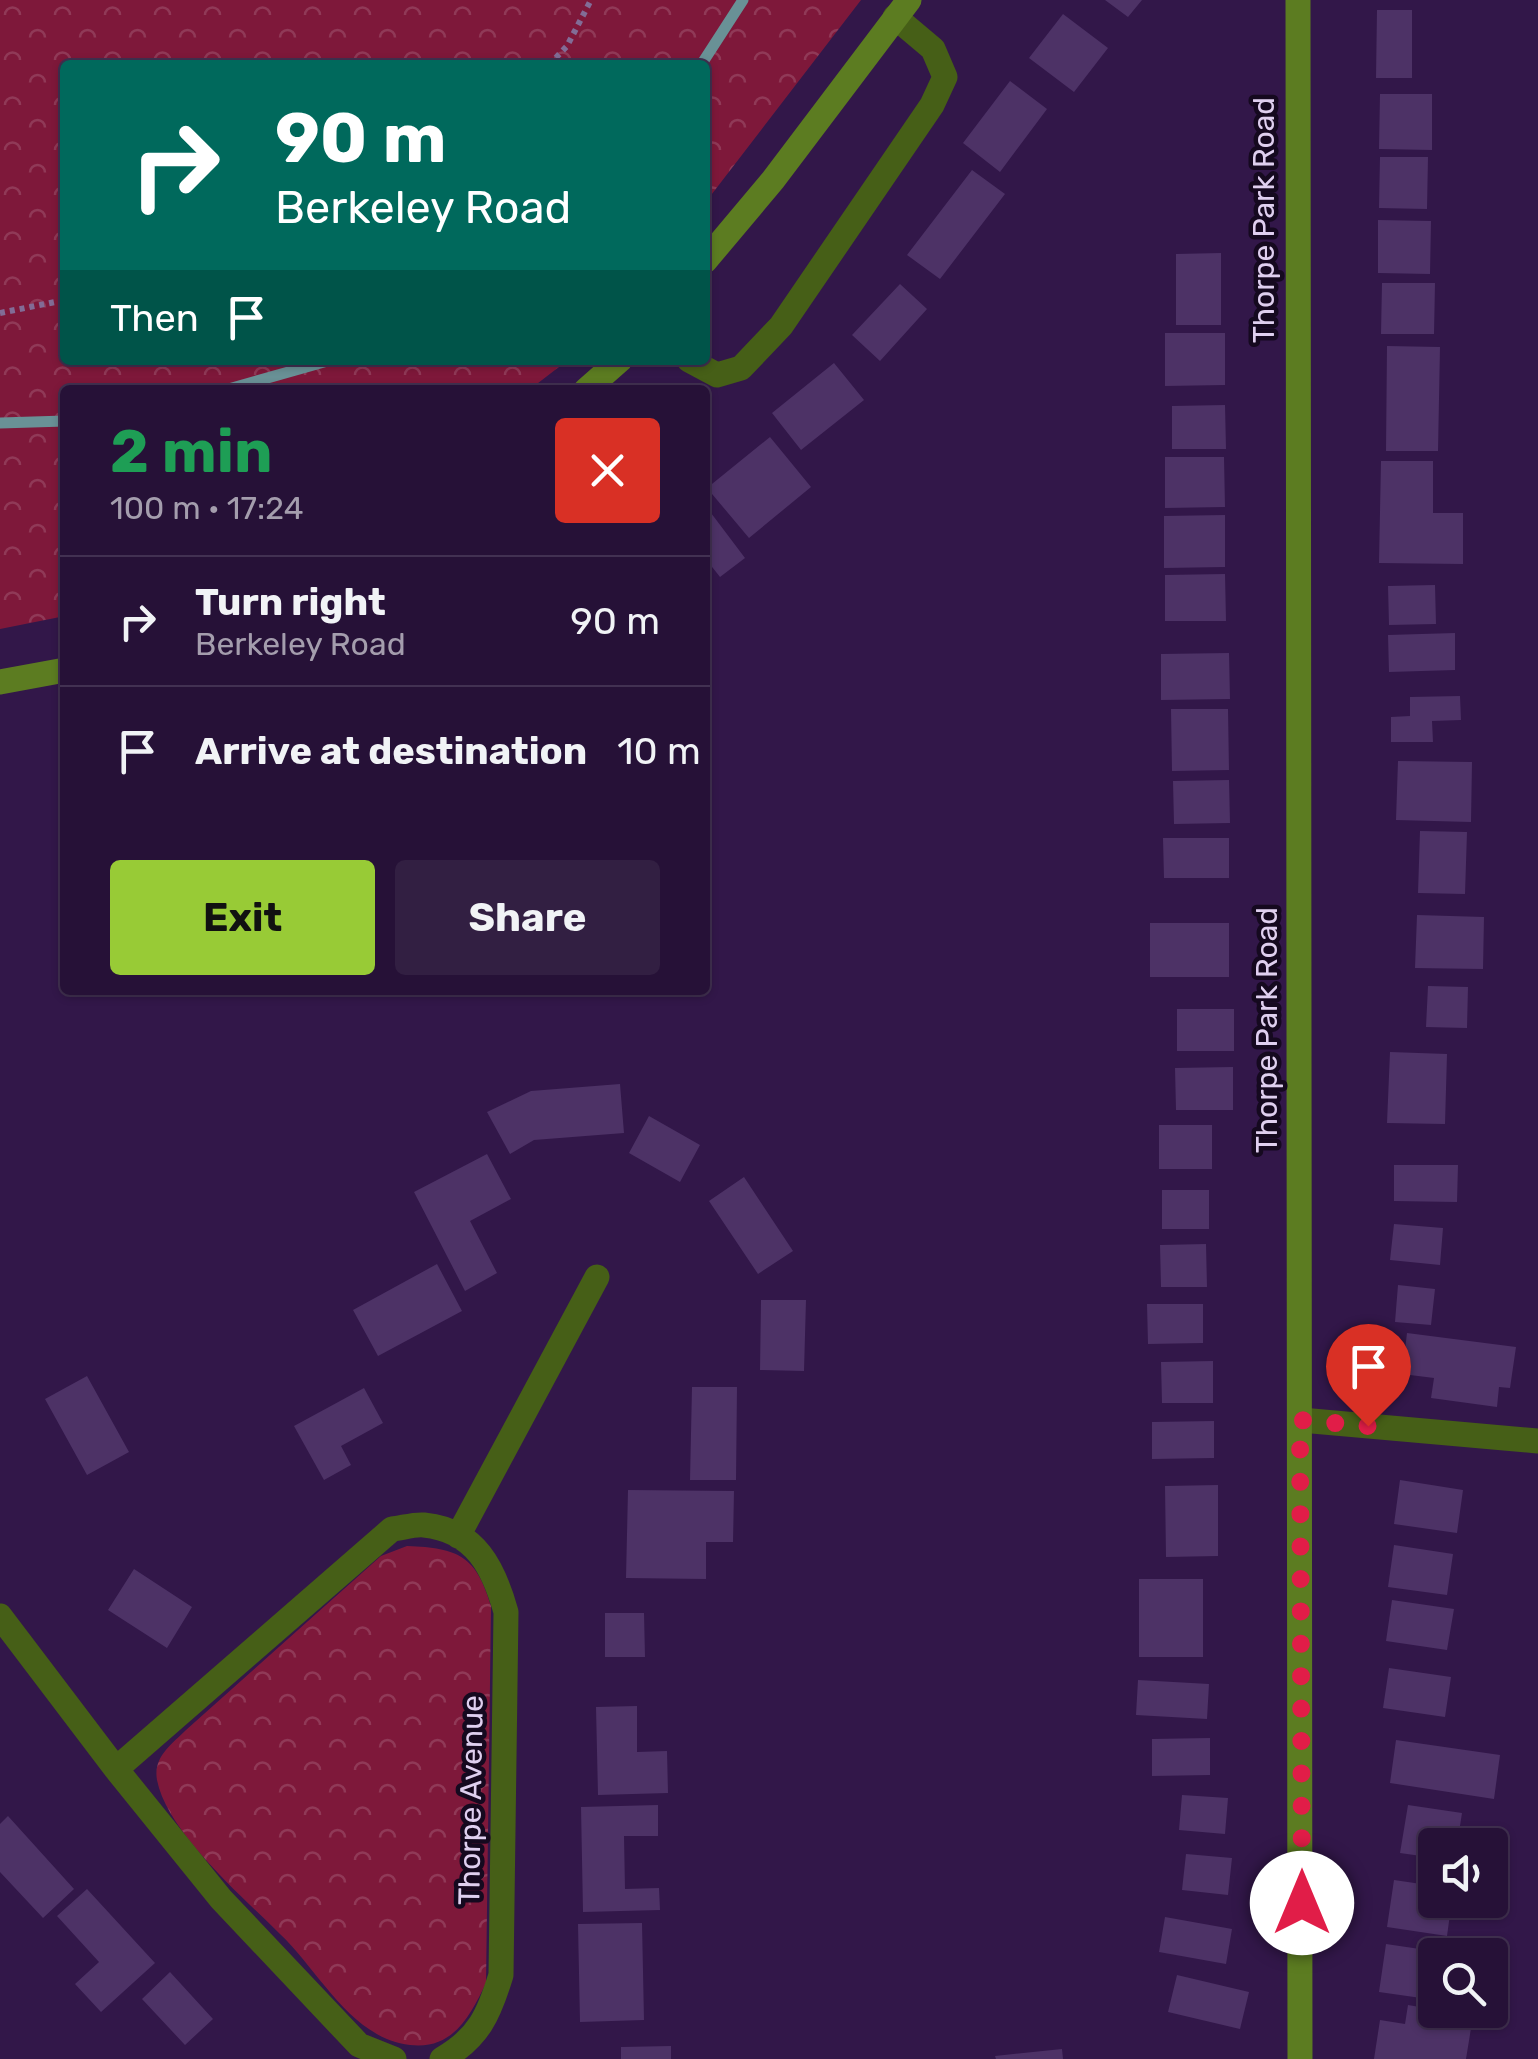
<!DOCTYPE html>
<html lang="en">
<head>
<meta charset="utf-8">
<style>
  :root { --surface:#261137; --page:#321f42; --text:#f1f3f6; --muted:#a49dad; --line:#423152; --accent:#98cb36 }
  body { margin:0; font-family:Rubik,sans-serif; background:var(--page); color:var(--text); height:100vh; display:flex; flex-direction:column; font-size:38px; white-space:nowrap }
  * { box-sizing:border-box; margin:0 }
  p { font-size:32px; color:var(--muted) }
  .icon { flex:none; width:55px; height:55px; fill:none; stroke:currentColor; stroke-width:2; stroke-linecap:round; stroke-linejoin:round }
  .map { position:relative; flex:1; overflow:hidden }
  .panel { position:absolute; left:60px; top:385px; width:650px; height:610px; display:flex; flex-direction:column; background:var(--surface); border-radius:10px; box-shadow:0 2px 8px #0004,0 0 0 2px var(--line) }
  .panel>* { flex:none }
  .banner { position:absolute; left:60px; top:60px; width:650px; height:305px; border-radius:10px; box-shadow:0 2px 8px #0004,0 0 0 2px var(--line); background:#00695c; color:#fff; overflow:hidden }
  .controls { position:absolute; left:1418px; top:1828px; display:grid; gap:20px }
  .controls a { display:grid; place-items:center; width:90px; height:90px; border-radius:10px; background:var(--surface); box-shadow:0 2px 8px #0004,0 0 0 2px var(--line); font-size:50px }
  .pin { position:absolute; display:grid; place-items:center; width:85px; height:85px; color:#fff; margin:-102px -42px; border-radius:50% 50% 50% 0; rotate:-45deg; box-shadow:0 0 10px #0007 }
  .pin .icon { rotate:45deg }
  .me { position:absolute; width:110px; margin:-55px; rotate:0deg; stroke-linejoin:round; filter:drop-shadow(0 0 8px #0008) }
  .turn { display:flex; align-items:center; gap:35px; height:210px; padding:0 50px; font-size:45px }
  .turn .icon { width:130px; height:130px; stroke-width:2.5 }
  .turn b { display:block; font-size:70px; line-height:85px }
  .then { display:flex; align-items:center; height:95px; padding:0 50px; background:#0003; gap:20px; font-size:38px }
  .round { display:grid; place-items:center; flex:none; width:105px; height:105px; border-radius:10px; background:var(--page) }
  .summary { display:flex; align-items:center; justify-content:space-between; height:170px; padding:0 50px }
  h1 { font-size:60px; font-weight:700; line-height:75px; color:#1e9e55 }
  .primary-button { display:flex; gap:20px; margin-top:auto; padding:20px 50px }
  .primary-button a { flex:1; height:115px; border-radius:10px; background:var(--accent); color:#111; font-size:40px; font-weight:700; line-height:115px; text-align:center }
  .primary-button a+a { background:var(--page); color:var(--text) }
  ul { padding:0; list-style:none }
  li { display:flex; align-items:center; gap:30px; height:130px; padding:0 50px; border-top:2px solid var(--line) }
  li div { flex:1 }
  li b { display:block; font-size:38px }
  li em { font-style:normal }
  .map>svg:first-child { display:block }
</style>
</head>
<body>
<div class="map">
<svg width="1538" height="2059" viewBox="0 0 1538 2059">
  <defs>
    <pattern id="park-crowns" width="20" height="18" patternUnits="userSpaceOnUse" patternTransform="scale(2.5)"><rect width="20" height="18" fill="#7e183a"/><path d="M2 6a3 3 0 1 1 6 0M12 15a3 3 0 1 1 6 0" fill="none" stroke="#903957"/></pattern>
  </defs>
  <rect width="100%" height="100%" fill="#321749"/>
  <path fill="url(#park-crowns)" d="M 0,0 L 861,0 L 705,203 L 705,65 L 65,65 L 65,360 L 568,360 L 529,390 L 65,390 L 65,616 L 0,629 Z
    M 407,1546 C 459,1548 476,1556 491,1606 L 486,1983 C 470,2016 453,2050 410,2045 C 351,2038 320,1972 280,1934 C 243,1897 167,1832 157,1780 C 153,1757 171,1745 186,1730 L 381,1556 Z"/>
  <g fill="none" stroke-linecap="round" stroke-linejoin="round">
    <path stroke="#699196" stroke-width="11" d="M 701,65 L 743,0
      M 225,390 L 331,360
      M 0,423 L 65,421"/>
  </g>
  <path fill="#4d3266" d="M 1105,0 L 1142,0 L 1128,17 Z
    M 1377,10 L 1412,10 L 1412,78 L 1376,78 Z
    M 1063,14 L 1108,48 L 1074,92 L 1029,58 Z
    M 1010,81 L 1047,109 L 1000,172 L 963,143 Z
    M 1380,94 L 1432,94 L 1432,150 L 1379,149 Z
    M 1380,157 L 1428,157 L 1427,209 L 1379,208 Z
    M 972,170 L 1005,194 L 940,279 L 907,255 Z
    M 1378,220 L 1431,221 L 1430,274 L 1378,273 Z
    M 1221,253 L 1221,325 L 1176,325 L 1176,254 Z
    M 1382,283 L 1435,283 L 1434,334 L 1381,334 Z
    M 900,284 L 927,309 L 880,361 L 852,335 Z
    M 1165,333 L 1225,333 L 1225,385 L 1165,386 Z
    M 1387,346 L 1440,347 L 1438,451 L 1386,451 Z
    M 834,363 L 864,400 L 801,450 L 772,413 Z
    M 1225,405 L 1226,449 L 1172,449 L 1172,406 Z
    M 770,437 L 811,487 L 749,538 L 707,488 Z
    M 1165,457 L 1224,457 L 1225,507 L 1165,508 Z
    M 1381,461 L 1433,461 L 1433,513 L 1463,513 L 1463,564 L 1379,563 Z
    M 705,505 L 745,558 L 720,577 L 705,558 Z
    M 1225,515 L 1225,567 L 1164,568 L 1164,516 Z
    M 1225,574 L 1226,621 L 1165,621 L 1165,575 Z
    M 1435,585 L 1436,624 L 1389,625 L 1388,586 Z
    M 1455,633 L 1455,670 L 1389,672 L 1388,635 Z
    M 1229,653 L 1230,699 L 1161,700 L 1161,654 Z
    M 1460,696 L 1461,720 L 1432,721 L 1433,742 L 1391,742 L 1391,717 L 1410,716 L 1410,697 Z
    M 1171,709 L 1228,709 L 1229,770 L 1172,771 Z
    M 1398,761 L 1472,762 L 1471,822 L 1396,820 Z
    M 1229,780 L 1230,823 L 1174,824 L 1173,781 Z
    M 1420,831 L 1467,832 L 1465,894 L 1418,893 Z
    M 1163,838 L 1229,838 L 1229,878 L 1164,878 Z
    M 1417,915 L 1484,917 L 1483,969 L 1415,968 Z
    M 1150,923 L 1229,923 L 1229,977 L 1150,977 Z
    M 1428,986 L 1468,987 L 1467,1028 L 1426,1027 Z
    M 1177,1009 L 1234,1009 L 1234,1051 L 1177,1051 Z
    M 1390,1052 L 1447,1054 L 1445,1124 L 1387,1123 Z
    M 1233,1067 L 1233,1110 L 1176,1110 L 1175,1068 Z
    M 620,1084 L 624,1133 L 534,1140 L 510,1154 L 487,1112 L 531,1091 Z
    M 649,1116 L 700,1145 L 680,1182 L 629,1153 Z
    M 1159,1125 L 1212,1125 L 1212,1169 L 1159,1169 Z
    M 487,1154 L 511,1199 L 470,1221 L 497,1273 L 465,1291 L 414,1192 Z
    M 1394,1165 L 1458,1165 L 1457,1202 L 1394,1201 Z
    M 744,1177 L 793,1251 L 758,1274 L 709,1201 Z
    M 1162,1190 L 1209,1190 L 1209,1229 L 1162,1229 Z
    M 1394,1224 L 1443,1228 L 1440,1265 L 1390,1260 Z
    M 1206,1244 L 1207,1287 L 1161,1287 L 1160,1245 Z
    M 437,1264 L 462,1311 L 378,1356 L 353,1310 Z
    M 1398,1285 L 1435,1289 L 1431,1325 L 1395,1322 Z
    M 761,1300 L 806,1300 L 804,1371 L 760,1370 Z
    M 1147,1304 L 1203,1304 L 1203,1343 L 1148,1344 Z
    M 1407,1333 L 1516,1347 L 1510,1388 L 1499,1387 L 1497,1407 L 1431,1398 L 1434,1378 L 1402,1374 Z
    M 1213,1361 L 1213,1403 L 1162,1403 L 1161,1362 Z
    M 87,1376 L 129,1452 L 87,1475 L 45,1399 Z
    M 692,1387 L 737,1387 L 736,1480 L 690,1480 Z
    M 364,1388 L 383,1423 L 341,1446 L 351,1465 L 324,1480 L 294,1426 Z
    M 1214,1421 L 1214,1458 L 1152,1459 L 1152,1422 Z
    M 1400,1480 L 1463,1490 L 1457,1533 L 1394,1524 Z
    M 1218,1485 L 1218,1556 L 1166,1557 L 1165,1486 Z
    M 628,1490 L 734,1491 L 733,1542 L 706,1542 L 706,1579 L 626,1578 Z
    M 1394,1545 L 1453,1554 L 1447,1595 L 1388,1587 Z
    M 134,1569 L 192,1607 L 167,1648 L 108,1610 Z
    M 1139,1579 L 1203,1579 L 1203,1657 L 1139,1657 Z
    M 1392,1600 L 1454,1609 L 1447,1650 L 1386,1641 Z
    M 605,1613 L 644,1613 L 645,1657 L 605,1657 Z
    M 1389,1668 L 1451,1677 L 1445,1717 L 1383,1708 Z
    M 1138,1680 L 1209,1684 L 1207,1719 L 1136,1715 Z
    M 637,1706 L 637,1752 L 667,1751 L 668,1793 L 598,1795 L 596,1707 Z
    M 1210,1738 L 1210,1775 L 1152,1776 L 1152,1739 Z
    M 1396,1740 L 1500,1755 L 1494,1799 L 1390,1783 Z
    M 1182,1795 L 1228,1798 L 1225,1834 L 1179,1830 Z
    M 658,1805 L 658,1836 L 624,1836 L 625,1889 L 659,1888 L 660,1910 L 583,1912 L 581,1807 Z
    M 1408,1805 L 1462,1813 L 1457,1845 L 1435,1845 L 1435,1858 L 1400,1853 Z
    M 8,1816 L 74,1889 L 43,1918 L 0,1872 L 0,1824 Z
    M 1186,1854 L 1232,1858 L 1228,1895 L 1182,1890 Z
    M 1394,1880 L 1435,1886 L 1435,1900 L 1452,1900 L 1447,1936 L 1387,1927 Z
    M 87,1889 L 155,1963 L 101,2012 L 75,1984 L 99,1962 L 57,1916 Z
    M 1165,1917 L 1232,1929 L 1226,1964 L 1159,1952 Z
    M 642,1923 L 644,2020 L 580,2022 L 578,1924 Z
    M 1386,1944 L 1447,1953 L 1435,1955 L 1435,2000 L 1379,1992 Z
    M 170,1972 L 213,2019 L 185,2045 L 142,1999 Z
    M 1177,1975 L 1249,1992 L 1240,2029 L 1168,2012 Z
    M 1408,2005 L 1473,2016 L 1466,2059 L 1374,2059 L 1380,2020 L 1405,2024 Z
    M 671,2046 L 671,2059 L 621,2059 L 621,2047 Z
    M 1062,2049 L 1063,2059 L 996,2059 L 995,2056 Z"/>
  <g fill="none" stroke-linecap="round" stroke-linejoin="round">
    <path stroke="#826c96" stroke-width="6" stroke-dasharray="5 5" stroke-linecap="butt" d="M 549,65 L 567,46 L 591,0
      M 0,313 L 65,300"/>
    <path stroke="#465f17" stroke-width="25" d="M 689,360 L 717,375 L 741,368 L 781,326 L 932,105 L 945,77 L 933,49 L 895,17
      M 1301,1420 L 1538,1441
      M 458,1536 L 597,1277
      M 0,1616 L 116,1769
      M 394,2059 L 359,2045 L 221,1899 L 116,1769 L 392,1529 C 402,1528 414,1524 424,1525 C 476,1530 494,1569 506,1612 L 501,1975 C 489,2014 479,2038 442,2059"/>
    <path stroke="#5c7c21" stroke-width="25" d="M 1298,0 L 1300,2059
      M 705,261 L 773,180 L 909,0
      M 586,390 L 620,360
      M 0,682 L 65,670"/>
  </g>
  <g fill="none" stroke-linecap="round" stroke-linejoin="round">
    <path stroke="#e11d48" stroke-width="18" stroke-dasharray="0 32.4" d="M 1302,1903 L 1300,1420 L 1368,1426"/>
  </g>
  <g text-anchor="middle" stroke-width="9" stroke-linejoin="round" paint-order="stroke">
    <g font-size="30" fill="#dfcfef" stroke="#15091f">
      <text transform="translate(1264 220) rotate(-90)" y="10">Thorpe Park Road</text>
      <text transform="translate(1267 1030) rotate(-90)" y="10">Thorpe Park Road</text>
      <text transform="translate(471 1800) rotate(-89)" y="10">Thorpe Avenue</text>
    </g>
  </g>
</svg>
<div class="controls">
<a><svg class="icon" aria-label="sound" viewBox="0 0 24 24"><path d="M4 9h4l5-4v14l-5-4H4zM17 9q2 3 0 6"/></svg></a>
<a><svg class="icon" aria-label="search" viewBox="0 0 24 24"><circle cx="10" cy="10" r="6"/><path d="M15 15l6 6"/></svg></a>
</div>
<div class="pin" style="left:1368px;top:1426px;background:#d93025"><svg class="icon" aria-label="arrive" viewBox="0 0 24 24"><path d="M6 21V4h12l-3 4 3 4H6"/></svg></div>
<svg class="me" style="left:1302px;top:1903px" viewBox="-20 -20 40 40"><circle r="19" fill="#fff"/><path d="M0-13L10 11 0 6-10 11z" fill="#e11d48"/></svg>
<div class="banner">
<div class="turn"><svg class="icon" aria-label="right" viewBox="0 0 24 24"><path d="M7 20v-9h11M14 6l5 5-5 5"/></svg><div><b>90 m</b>Berkeley Road</div></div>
<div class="then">Then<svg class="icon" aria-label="arrive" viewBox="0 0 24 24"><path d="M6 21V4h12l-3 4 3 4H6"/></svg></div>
</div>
<section class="panel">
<div class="summary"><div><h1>2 min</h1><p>100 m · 17:24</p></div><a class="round" style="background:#d93025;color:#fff"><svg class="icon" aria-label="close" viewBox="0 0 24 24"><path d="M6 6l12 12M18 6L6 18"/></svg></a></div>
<ul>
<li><svg class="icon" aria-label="right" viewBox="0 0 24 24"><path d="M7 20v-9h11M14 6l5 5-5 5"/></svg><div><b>Turn right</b><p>Berkeley Road</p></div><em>90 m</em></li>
<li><svg class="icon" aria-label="arrive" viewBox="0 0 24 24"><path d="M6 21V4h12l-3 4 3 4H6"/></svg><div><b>Arrive at destination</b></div><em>10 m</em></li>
</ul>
<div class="primary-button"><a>Exit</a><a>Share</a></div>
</section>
</div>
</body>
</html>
